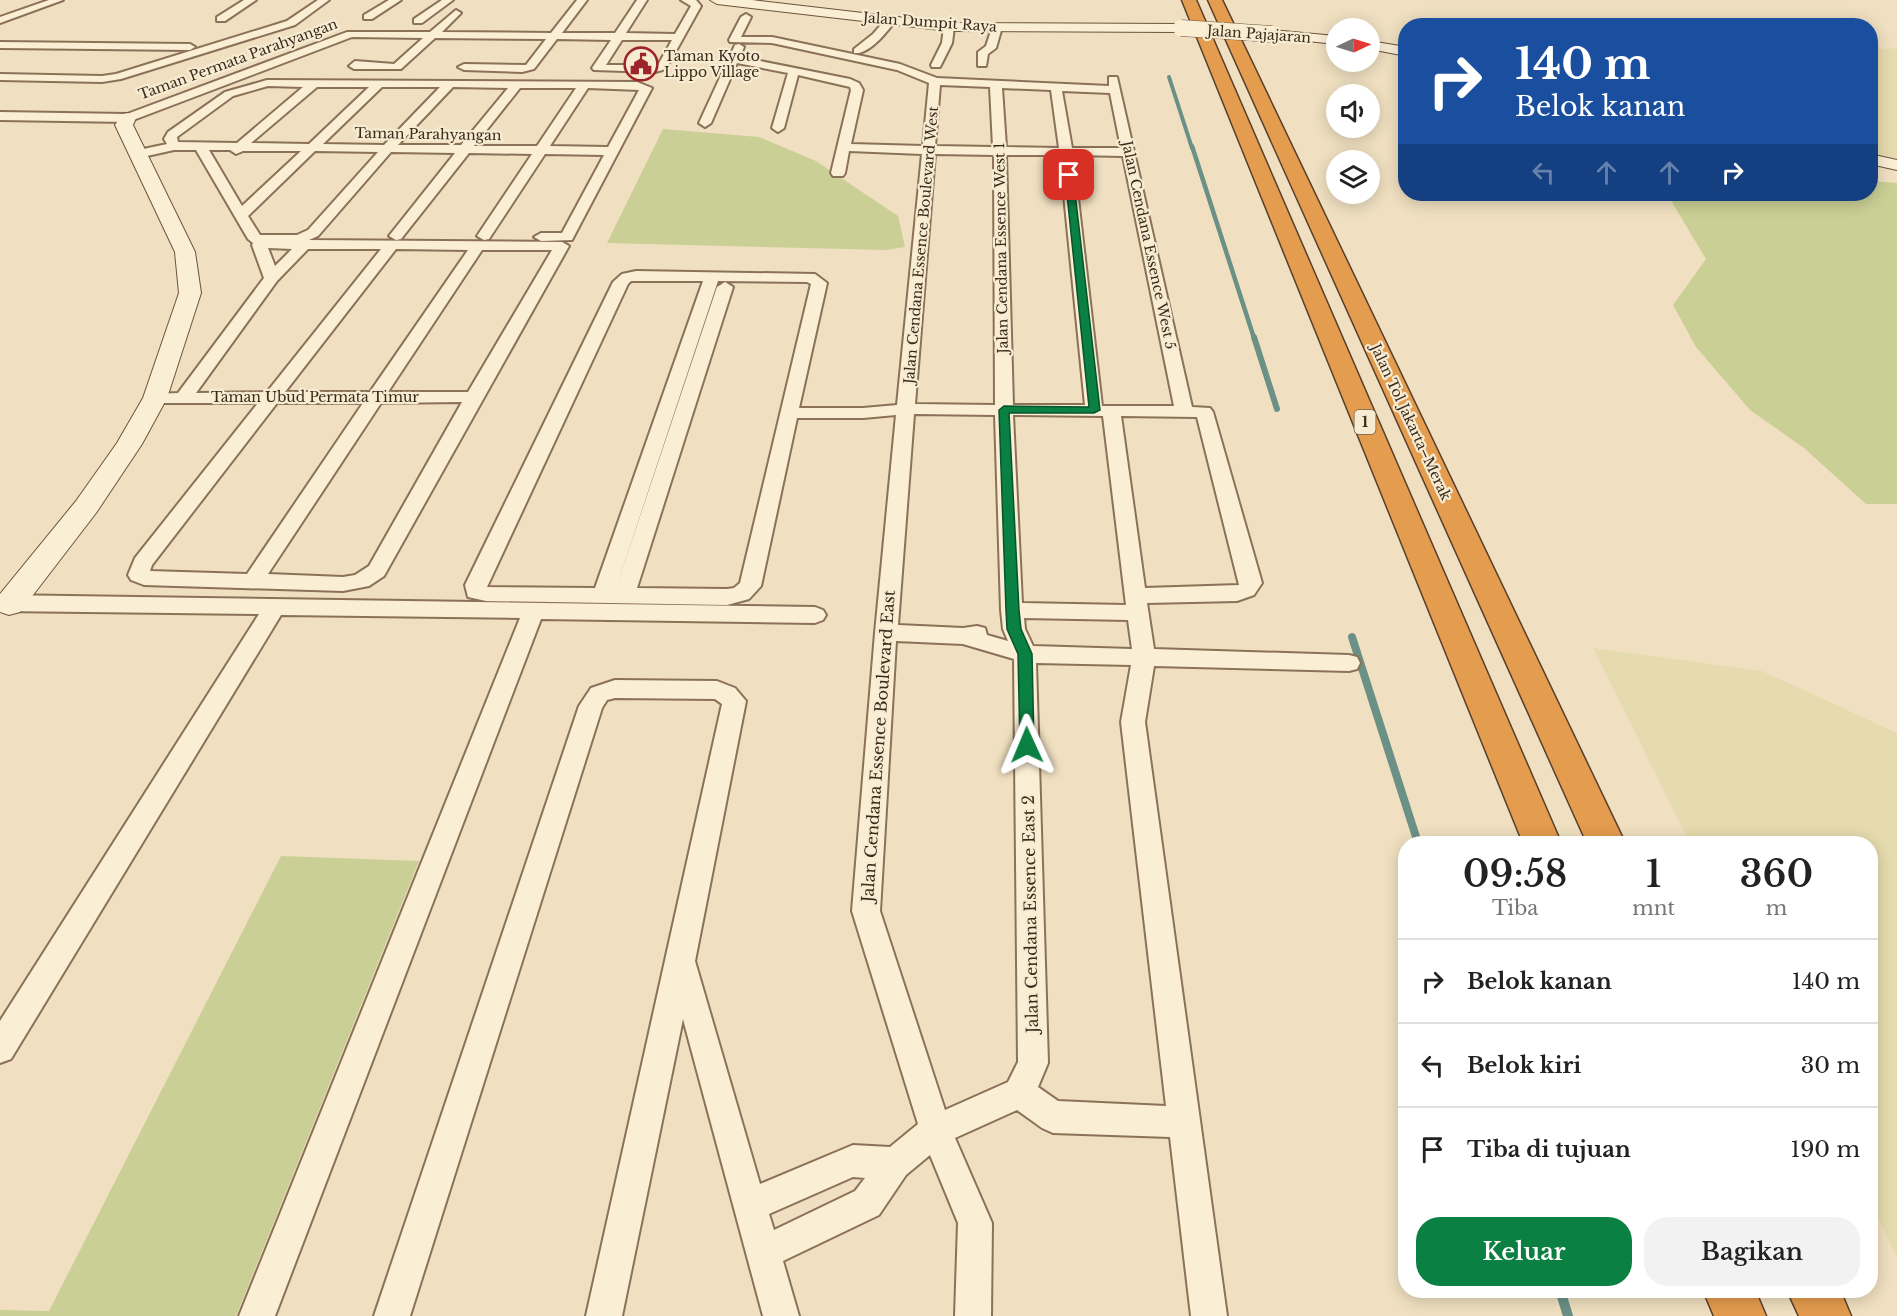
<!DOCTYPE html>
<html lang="id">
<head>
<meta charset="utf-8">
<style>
  :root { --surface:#fff; --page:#f2f2f2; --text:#222; --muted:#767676; --line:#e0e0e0; --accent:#0b8043 }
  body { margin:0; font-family:"Libre Baskerville",serif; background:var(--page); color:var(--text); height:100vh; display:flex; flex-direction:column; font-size:22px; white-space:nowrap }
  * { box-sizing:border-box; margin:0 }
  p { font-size:20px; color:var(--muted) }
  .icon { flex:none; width:33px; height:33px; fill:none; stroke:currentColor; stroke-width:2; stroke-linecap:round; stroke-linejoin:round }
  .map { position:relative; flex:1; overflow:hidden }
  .side { position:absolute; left:1398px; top:836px; width:480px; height:462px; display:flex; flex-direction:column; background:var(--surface); border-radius:24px; box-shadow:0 3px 15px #0003 }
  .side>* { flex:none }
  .top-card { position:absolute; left:1398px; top:18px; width:480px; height:183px; border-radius:24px; box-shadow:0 3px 15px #0003; background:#1a4fa0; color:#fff; overflow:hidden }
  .needle { width:39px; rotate:86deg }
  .buttons { position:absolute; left:1326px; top:18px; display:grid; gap:12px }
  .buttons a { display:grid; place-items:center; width:54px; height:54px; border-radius:50%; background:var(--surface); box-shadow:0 3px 15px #0003; font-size:30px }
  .pin { position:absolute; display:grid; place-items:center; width:51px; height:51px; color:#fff; margin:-26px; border-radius:12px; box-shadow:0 3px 9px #0006 }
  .me { position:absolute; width:66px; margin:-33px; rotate:359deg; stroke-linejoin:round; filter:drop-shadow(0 0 4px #0008) }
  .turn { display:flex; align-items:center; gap:21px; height:126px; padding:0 18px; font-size:27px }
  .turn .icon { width:78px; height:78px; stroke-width:2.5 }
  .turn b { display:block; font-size:42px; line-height:51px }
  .lanes { display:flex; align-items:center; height:57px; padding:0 18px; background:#0003; justify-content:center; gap:30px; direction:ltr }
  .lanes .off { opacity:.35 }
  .eta { display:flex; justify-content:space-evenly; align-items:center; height:102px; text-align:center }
  .eta b { font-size:36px; font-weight:600; line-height:42px }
  .primary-button { display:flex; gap:12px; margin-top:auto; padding:12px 18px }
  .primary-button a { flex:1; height:69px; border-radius:24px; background:var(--accent); color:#fff; font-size:24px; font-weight:600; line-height:69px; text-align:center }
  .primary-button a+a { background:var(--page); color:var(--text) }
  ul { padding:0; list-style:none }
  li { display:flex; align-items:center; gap:18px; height:84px; padding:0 18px; border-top:2px solid var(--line) }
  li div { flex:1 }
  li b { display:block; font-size:22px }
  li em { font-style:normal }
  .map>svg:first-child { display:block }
</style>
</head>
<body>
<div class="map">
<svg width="1897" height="1316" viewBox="0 0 1897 1316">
  <rect width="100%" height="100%" fill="#f0e0c1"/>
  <path fill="#e6dbae" d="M 1897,48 L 1897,163 L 1871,156 L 1870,50 Z
    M 1593,648 L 1762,671 L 1897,733 L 1897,1257 L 1871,1204 L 1870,843 L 1690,843 Z"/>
  <path fill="#cacf95" d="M 663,129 L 759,137 L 816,161 L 898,216 L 905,247 L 887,250 L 607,243 Z
    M 1871,181 L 1897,183 L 1897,504 L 1866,504 L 1804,448 L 1750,410 L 1696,347 L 1673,305 L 1706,259 L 1667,194 L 1870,194 Z
    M 281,856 L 419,861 L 236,1316 L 0,1316 L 0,1310 L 49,1311 Z"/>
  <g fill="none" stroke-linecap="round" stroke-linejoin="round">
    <path stroke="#6b9186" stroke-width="4" d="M 1169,77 L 1192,148"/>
    <path stroke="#6b9186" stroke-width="4.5" d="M 1192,146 L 1254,338"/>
    <path stroke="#6b9186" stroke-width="6" d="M 1254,337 L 1277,409"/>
    <path stroke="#6b9186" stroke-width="8" d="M 1352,637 L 1418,843"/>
    <path stroke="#6b9186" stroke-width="10" d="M 1560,1290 L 1568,1316"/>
    <g stroke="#8b7158" stroke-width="4">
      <path id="street" d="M 49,0 L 63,0 L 0,23 L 0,17 Z
        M 244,0 L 256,0 L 225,21 L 217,21 L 217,17 Z
        M 318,0 L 329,0 L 295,25 L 121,79 L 102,82 L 0,80 L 0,74 L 102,76 L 116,74 L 287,21 Z
        M 389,0 L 401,0 L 372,19 L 364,19 L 364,15 Z
        M 442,0 L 453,0 L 422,23 L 414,23 L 414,19 Z
        M 577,0 L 587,0 L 562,33 L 615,33 L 637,0 L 647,0 L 626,33 L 675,34 L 691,6 L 681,0 L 696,0 L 701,6 L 666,69 L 655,72 L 594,70 L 592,68 L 611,40 L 557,39 L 534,69 L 522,72 L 464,70 L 458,67 L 464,64 L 526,65 L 546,39 L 435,38 L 401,69 L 354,69 L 349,66 L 355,61 L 394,64 L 423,38 L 352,37 L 128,122 L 0,120 L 0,112 L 127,114 L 347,32 L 430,32 L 456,10 L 461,13 L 442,32 L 551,33 ZM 622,40 L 672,40 L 658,65 L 606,65 Z
        M 746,14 L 751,17 L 741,37 L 772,37 L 900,64 L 937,78 L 1109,86 L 1109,77 L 1117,77 L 1192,407 L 1210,408 L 1213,412 L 1262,583 L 1254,595 L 1237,601 L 1147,603 L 1154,649 L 1349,655 L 1357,657 L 1360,663 L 1357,669 L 1349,671 L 1154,666 L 1145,722 L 1227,1316 L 1191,1316 L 1170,1137 L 1053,1133 L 1042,1128 L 1017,1110 L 955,1138 L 992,1223 L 991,1316 L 955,1316 L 958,1223 L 930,1155 L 906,1175 L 879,1215 L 783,1261 L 799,1316 L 763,1316 L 683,1019 L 622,1316 L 586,1316 L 722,704 L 715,699 L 615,698 L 607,700 L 602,708 L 410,1316 L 374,1316 L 579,706 L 591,688 L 615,680 L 717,681 L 735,688 L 746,701 L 695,961 L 760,1184 L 853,1145 L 890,1147 L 918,1124 L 852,911 L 875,633 L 896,415 L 863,418 L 797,418 L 761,586 L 749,599 L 727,605 L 486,601 L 468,597 L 465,585 L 613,282 L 622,274 L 636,271 L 815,274 L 827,283 L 799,408 L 863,408 L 897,405 L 922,154 L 849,151 L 845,173 L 843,176 L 833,176 L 831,173 L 851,90 L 850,87 L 798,75 L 784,128 L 778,132 L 772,128 L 788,73 L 737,63 L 711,123 L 705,127 L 699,123 L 735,45 L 739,44 L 744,47 L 740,57 L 850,79 L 859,83 L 863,90 L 851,144 L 923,146 L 929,83 L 897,70 L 772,43 L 730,42 L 729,40 L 741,17 ZM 940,85 L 990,87 L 993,147 L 935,146 ZM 1002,88 L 1051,90 L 1059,148 L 1006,147 ZM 1062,91 L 1110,93 L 1121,148 L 1072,148 ZM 935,154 L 994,155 L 995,405 L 915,404 ZM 1006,155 L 1060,155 L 1085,405 L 1013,405 ZM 1073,155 L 1123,156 L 1174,406 L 1102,406 ZM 631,281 L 703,281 L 595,588 L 487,587 L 628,284 ZM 718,281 L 807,282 L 811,284 L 740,583 L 734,588 L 727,589 L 637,588 L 733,287 L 725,282 L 717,287 L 616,588 ZM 914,414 L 995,415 L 1001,610 L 1003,629 L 1008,641 L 987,635 L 985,628 L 977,626 L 963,628 L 898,625 ZM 1013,415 L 1103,416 L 1126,605 L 1022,603 ZM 1121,416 L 1197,417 L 1239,585 L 1145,588 ZM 1024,618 L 1128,620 L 1132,649 L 1033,646 L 1025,629 ZM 896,641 L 963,644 L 1014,659 L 1018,1062 L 1008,1082 L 945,1110 L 880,911 ZM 1036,663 L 1131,665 L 1121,722 L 1166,1106 L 1058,1101 L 1038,1087 L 1048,1063 ZM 853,1177 L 865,1178 L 855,1191 L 774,1230 L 769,1214 Z
        M 886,19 L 895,21 C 887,32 869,55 854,53 L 854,49 L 873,34 Z
        M 949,24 L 954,27 L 952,43 L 940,67 L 932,67 L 931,65 L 942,43 L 944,27 Z
        M 993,25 L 1002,27 L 996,48 L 988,54 L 986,66 L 978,66 L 978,52 L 986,46 Z
        M 0,42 L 190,44 L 195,47 L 190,50 L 0,48 Z
        M 267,80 L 637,82 L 652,88 L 572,240 L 541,241 L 534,237 L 541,233 L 562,233 L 604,155 L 545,154 L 489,239 L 484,240 L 477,236 L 532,154 L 469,153 L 401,239 L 396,240 L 389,236 L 455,153 L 391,152 L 318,236 L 309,240 L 562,242 L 569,246 L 384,576 L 369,586 L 343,591 L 144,585 L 131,580 L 128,575 L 135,558 L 258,403 L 155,403 L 149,402 L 146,398 L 149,394 L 178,393 L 264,278 L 252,245 L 253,243 L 248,239 L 196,150 L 174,150 L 138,158 L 132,154 L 134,151 L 167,144 L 164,139 L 168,132 L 225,92 ZM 268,86 L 303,87 L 237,143 L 178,142 L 177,137 L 233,96 ZM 317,87 L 369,87 L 309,144 L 251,143 ZM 382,87 L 440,87 L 384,145 L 323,144 ZM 453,87 L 508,88 L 461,145 L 398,145 ZM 520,88 L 576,88 L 537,146 L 474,146 ZM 588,88 L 639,90 L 608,147 L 550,146 ZM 209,150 L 230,150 L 236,154 L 243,151 L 301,151 L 242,206 ZM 315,151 L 378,152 L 308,230 L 297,235 L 260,235 L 248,216 ZM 268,248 L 292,249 L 275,266 ZM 308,249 L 381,249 L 267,392 L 196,393 L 277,281 ZM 396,249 L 468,250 L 370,392 L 285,392 ZM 482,250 L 552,250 L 468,392 L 388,392 ZM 462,402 L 369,566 L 355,575 L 343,577 L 268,574 L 381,403 ZM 277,403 L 363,403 L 247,574 L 150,571 L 152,565 Z
        M 0,595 L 815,607 L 823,610 L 826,615 L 823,620 L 815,623 L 541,619 L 275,1316 L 239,1316 L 520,618 L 281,615 L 11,1059 L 0,1063 L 0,1021 L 259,614 L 0,611 Z"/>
    </g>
    <g stroke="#6d523b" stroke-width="2">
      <path id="secondary" d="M 710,0 L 752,0 L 949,23 L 1181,24 L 1188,28 L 1181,32 L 949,31 L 717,4 Z
        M 1272,30 L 1336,36 L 1336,44 L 1267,37 L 1265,34 Z
        M 1370,41 L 1406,47 L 1406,56 L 1370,49 Z
        M 128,113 L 136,118 L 133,125 L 195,252 L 201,293 L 167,398 L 142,444 L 96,513 L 20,612 L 9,615 L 0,612 L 0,594 L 76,501 L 117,443 L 143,398 L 179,293 L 175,252 L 115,125 L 122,114 Z
        M 1870,154 L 1897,160 L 1897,170 L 1870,164 Z"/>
    </g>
    <g stroke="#583f2c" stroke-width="3">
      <path id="highway" d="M 1182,0 L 1196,0 L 1561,843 L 1523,843 Z
        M 1208,0 L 1222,0 L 1625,843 L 1587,843 Z
        M 1703,1290 L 1755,1290 L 1766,1316 L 1714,1316 Z
        M 1787,1290 L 1840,1290 L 1851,1316 L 1799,1316 Z"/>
    </g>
    <use href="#street" fill="#faeed5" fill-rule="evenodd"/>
    <use href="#secondary" fill="#faeed5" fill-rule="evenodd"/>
    <use href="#highway" fill="#e49c4e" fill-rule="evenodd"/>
    <g stroke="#6d523b" stroke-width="17" stroke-linecap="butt">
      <path id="secondary-bridge" d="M 1181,28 L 1272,34"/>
    </g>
    <use href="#secondary-bridge" stroke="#faeed5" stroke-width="16"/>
  </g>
  <path fill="#0b8043" stroke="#07532c" stroke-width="1.5" d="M 1069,172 L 1073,175 L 1100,410 L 1094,413 L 1009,413 L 1019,610 L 1021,629 L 1032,654 L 1034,745 L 1032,749 L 1022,749 L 1020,745 L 1018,654 L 1007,629 L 1006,610 L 999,410 L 1004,406 L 1089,407 L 1065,175 Z"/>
  <defs>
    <g id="civic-ring" transform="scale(1.725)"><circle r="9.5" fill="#f7ebd1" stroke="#9d252a" stroke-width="1.5"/><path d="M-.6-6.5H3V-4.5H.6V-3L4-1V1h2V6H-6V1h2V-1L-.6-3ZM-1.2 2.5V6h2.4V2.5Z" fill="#9d252a"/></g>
  </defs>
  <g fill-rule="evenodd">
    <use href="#civic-ring" x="641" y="64"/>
  </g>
  <g text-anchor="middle" stroke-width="4.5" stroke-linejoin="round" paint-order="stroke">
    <g font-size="14" fill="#3a2a1d" stroke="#f7ebd1">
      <text transform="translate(930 22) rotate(4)" y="5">Jalan Dumpit Raya</text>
      <text transform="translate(1259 34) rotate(4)" y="5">Jalan Pajajaran</text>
      <text transform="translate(238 59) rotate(-20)" y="5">Taman Permata Parahyangan</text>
      <text transform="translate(428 134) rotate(1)" y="5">Taman Parahyangan</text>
      <text transform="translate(921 245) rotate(-85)" y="5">Jalan Cendana Essence Boulevard West</text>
      <text transform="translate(1149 245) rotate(78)" y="5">Jalan Cendana Essence West 5</text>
      <text transform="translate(1001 248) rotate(-91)" y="5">Jalan Cendana Essence West 1</text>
      <text x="315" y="402">Taman Ubud Permata Timur</text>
      <text transform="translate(1411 422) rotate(65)" y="5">Jalan Tol Jakarta–Merak</text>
    </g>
    <g font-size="14" fill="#3a2a1d" stroke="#f7ebd1" text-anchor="start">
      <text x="664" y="61">Taman Kyoto<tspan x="664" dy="16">Lippo Village</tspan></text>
    </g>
    <rect fill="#f7ebd1" stroke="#736453" stroke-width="1.5" x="1354.5" y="410" width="21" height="24" rx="4.5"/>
    <g font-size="15" font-weight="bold" fill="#3a2a1d">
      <text x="1365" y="427">1</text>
    </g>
    <g font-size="16" fill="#3a2a1d" stroke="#f7ebd1">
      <text transform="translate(878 746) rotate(-86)" y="6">Jalan Cendana Essence Boulevard East</text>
      <text transform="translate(1030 914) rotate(-91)" y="6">Jalan Cendana Essence East 2</text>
    </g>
  </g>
</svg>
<div class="buttons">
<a><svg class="needle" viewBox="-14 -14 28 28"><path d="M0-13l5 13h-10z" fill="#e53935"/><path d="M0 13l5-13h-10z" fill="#767676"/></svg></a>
<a><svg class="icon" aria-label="sound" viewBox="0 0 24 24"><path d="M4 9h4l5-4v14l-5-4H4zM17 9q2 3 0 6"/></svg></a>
<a><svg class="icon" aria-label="layers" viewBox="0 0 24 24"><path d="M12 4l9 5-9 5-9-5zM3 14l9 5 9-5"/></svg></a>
</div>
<div class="pin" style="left:1069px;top:175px;background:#d93025"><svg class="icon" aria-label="arrive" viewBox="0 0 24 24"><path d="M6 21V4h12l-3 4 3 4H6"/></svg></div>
<svg class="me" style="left:1027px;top:745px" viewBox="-20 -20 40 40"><path d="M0-17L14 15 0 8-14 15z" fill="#0b8043" stroke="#fff" stroke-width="4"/></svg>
<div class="top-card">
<div class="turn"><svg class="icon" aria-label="right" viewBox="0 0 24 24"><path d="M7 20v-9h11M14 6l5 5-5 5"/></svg><div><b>140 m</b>Belok kanan</div></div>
<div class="lanes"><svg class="icon off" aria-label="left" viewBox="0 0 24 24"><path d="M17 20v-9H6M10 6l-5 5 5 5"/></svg><svg class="icon off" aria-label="ahead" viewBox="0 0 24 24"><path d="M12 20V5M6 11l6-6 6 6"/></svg><svg class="icon off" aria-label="ahead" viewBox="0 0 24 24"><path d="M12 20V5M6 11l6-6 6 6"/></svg><svg class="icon" aria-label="right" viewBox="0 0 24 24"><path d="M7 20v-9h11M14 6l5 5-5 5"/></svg></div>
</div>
<section class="side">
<div class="eta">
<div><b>09:58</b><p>Tiba</p></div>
<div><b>1</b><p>mnt</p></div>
<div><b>360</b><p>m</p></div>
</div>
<ul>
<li><svg class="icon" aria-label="right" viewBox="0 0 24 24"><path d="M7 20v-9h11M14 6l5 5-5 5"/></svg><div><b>Belok kanan</b></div><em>140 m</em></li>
<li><svg class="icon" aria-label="left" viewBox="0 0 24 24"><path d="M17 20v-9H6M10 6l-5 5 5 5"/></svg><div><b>Belok kiri</b></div><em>30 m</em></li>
<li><svg class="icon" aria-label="arrive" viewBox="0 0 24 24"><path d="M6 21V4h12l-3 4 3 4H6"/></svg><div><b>Tiba di tujuan</b></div><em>190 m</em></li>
</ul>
<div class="primary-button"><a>Keluar</a><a>Bagikan</a></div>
</section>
</div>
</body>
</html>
